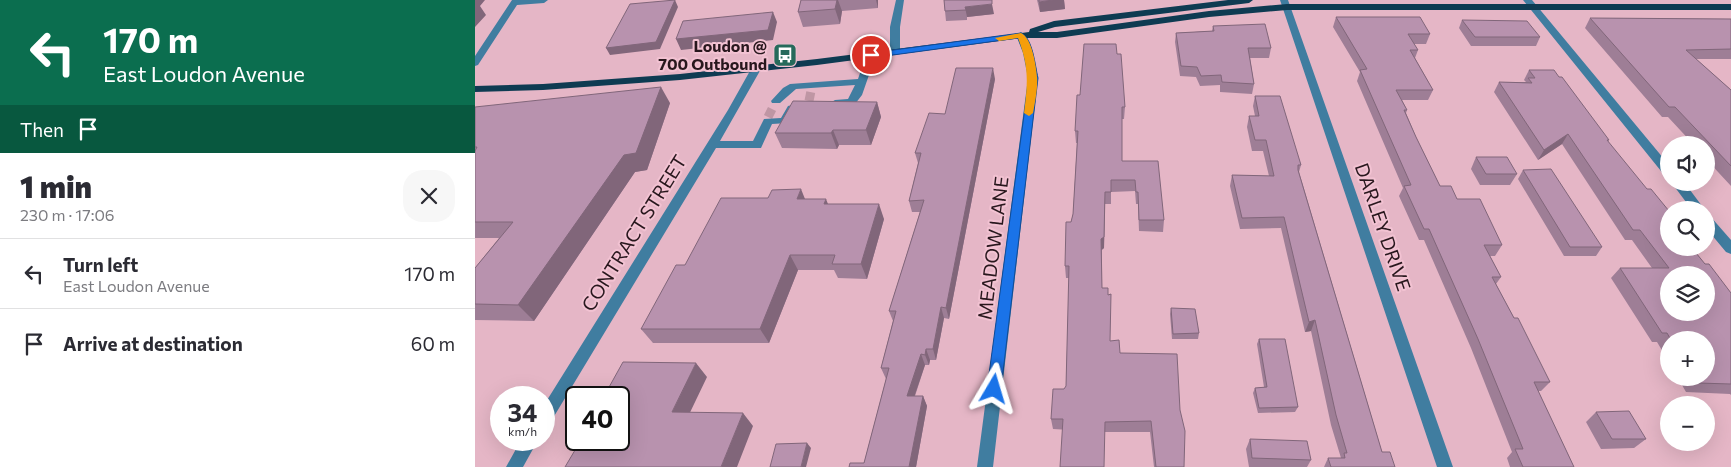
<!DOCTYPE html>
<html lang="en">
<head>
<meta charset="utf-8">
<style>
  :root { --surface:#fff; --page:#f7f7f7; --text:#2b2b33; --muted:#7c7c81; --line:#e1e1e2 }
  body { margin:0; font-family:Commissioner,sans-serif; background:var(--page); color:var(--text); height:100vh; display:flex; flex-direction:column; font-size:19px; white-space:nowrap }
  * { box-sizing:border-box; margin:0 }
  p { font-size:16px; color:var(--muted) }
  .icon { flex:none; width:28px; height:28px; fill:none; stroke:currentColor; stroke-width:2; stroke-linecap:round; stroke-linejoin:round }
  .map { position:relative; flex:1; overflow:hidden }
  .panel { display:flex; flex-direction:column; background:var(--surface); width:475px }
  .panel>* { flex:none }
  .banner { background:#0b6e4f; color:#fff; overflow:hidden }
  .tools { position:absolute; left:1185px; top:136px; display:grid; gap:10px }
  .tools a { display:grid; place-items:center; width:55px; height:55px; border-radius:50%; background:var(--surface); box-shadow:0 5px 20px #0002; font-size:25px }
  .speed { position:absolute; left:15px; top:386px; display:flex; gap:10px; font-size:25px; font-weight:700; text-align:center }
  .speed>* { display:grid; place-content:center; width:65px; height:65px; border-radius:50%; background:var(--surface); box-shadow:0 5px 20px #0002; line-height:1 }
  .speed small { font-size:12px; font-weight:400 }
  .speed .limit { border:2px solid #111; border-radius:8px; background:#fff; color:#111 }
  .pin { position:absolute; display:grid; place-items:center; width:42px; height:42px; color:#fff; margin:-21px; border:2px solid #fff; border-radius:50%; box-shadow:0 1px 5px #0007 }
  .me { position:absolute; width:55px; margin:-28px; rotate:7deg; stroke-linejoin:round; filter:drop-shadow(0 0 4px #0008) }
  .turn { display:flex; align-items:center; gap:18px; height:105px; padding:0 20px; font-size:22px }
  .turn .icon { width:65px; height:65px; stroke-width:2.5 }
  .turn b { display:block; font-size:35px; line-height:42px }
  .then { display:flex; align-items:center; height:48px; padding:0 20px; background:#0003; gap:10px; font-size:19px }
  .round { display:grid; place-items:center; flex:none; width:52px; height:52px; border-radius:20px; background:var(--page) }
  .overview { display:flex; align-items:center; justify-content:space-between; height:85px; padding:0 20px }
  h1 { font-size:30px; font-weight:800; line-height:38px }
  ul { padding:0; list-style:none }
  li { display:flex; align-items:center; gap:15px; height:70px; padding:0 20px; border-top:1px solid var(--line) }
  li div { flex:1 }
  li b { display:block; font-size:19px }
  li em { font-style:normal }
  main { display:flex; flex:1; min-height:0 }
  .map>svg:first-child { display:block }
</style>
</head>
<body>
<main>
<section class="panel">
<div class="banner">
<div class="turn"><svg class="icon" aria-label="left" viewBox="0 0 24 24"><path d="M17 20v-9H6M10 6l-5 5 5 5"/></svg><div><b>170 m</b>East Loudon Avenue</div></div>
<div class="then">Then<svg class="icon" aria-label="arrive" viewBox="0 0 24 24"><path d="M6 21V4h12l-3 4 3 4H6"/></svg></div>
</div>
<div class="overview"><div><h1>1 min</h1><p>230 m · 17:06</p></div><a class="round"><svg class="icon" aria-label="close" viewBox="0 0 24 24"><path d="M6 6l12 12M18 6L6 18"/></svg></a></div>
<ul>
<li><svg class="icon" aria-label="left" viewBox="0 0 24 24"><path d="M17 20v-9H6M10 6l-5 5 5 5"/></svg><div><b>Turn left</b><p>East Loudon Avenue</p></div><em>170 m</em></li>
<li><svg class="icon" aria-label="arrive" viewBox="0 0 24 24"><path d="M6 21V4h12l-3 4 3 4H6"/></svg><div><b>Arrive at destination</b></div><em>60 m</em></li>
</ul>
</section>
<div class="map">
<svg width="1256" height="467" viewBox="0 0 1256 467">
  <rect width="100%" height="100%" fill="#e5b6c6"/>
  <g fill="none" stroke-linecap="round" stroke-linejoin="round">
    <path stroke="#bf96a4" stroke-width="9" stroke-dasharray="9 5" stroke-linecap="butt" d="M 334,101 L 336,91
      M 293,117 L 299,105"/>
    <path fill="#407da0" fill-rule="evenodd" d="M 37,0 L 73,0 L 69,3 L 42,5 L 3,65 L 0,66 L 0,56 Z
      M 421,0 L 429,0 L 425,27 L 425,52 L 420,55 L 415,52 L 415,27 Z
      M 805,0 L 813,0 L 978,467 L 962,467 Z
      M 1048,0 L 1057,0 L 1194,165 L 1194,177 L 1190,176 Z
      M 546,32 C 557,37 561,67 563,78 L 518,467 L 502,467 L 553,78 L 548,53 L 541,35 Z
      M 396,52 L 401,55 L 387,95 L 380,104 L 360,106 L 355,103 L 360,100 L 373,99 L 380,85 L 321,89 L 305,103 L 297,103 L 296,101 L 308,88 L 315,84 L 383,79 L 391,55 Z
      M 281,66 L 286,69 L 245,141 L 278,141 L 289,119 L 306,118 L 313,106 L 317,105 L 322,108 L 313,123 L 297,124 L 286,148 L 241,148 L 75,423 L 69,425 L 69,405 L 253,110 L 276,69 Z
      M 1196,182 L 1209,182 L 1230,210 L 1217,210 Z
      M 1231,215 L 1235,216 L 1256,240 L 1256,254 L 1251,252 L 1231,228 Z
      M 46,440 L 63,440 L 48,467 L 31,467 Z"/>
    <path fill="#0e3b52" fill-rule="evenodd" d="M 753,0 L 778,0 L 774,3 L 580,27 L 563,32 L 582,32 L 734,11 L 812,4 L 1256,4 L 1256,10 L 812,10 L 734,17 L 582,38 L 546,38 L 342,65 L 205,80 L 68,90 L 0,92 L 0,86 L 68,84 L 205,74 L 342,59 L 554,32 L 555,29 L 579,21 Z"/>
  </g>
  <path fill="#9e7e96" d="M 326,0 L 403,0 L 403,8 L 367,11 L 365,24 L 328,27 L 323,12 Z
    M 469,0 L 519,14 L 492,17 L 492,20 L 471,21 L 470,11 Z
    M 562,0 L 589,0 L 590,9 L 565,12 Z
    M 861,17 L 955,34 L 951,44 L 939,44 L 943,50 L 940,58 L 958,90 L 953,100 L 927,100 L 932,110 L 931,113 L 941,137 L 965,186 L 982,199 L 1027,245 L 1020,256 L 1015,256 L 1026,277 L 1021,284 L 1039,318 L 1075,382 L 1066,391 L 1063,391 L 1099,467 L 1035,467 L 1032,458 L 1037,452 L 996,348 L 949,240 L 944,240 L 924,196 L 928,188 L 882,81 L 885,72 L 858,27 Z
    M 1115,18 L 1256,19 L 1256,59 L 1221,59 L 1256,90 L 1256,186 L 1231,159 L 1231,145 L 1219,145 L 1193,117 L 1187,117 L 1110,28 Z
    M 987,20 L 1065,37 L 1061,46 L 996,46 L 984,28 Z
    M 738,26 L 796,48 L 794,58 L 775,58 L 779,84 L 777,94 L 745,92 L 745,85 L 725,86 L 721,77 L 705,76 L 700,42 L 701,33 L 737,31 Z
    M 642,54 L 650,107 L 649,119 L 647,119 L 647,161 L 689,220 L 688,232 L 664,231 L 663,204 L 661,204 L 660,191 L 636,192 L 636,204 L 630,204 L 629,248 L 627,250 L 627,288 L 635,341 L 645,353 L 709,467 L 679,467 L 675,432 L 630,432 L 578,429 L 576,419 L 591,386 L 594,278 L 591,278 L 590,266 L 596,222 L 598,214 L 602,143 L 601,143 L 600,131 L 605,95 Z
    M 1054,70 L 1134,140 L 1133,141 L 1194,248 L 1230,264 L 1256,293 L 1256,395 L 1255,394 L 1211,392 L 1203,378 L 1231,378 L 1231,340 L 1194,340 L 1194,362 L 1182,342 L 1177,342 L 1136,278 L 1145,268 L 1177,268 L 1157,240 L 1150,240 L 1087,144 L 1063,160 L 1019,92 L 1024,82 L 1051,82 L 1049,80 Z
    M 520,79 L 474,319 L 469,318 L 461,360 L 455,360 L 454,365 L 450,365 L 440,396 L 448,396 L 452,406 L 441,467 L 374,467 L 389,463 L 411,379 L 406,368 L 418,321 L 414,311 L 445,212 L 437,212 L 434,201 L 443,163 L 440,153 L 470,114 Z
    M 780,96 L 826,165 L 824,172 L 907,452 L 920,467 L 849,467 L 853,458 L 866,458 L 856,425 L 836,331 L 830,332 L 806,228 L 765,229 L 755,186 L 757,175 L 794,176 L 788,151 L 777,151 L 772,127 L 774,116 L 780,116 L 778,106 Z
    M 402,102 L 406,117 L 396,145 L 364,145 L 362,149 L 307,148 L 300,133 Z
    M 195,103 L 172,170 L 160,172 L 59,321 L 0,320 L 0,268 L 24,238 L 0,238 L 0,107 Z
    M 1001,157 L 1042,174 L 1035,185 L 1005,185 L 996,169 Z
    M 1048,170 L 1127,247 L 1121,256 L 1089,256 L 1043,179 Z
    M 330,199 L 409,219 L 392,279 L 363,278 L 359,270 L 323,270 L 294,343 L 178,343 L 166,329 L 210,265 Z
    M 696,308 L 724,333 L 723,339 L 697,339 L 695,314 Z
    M 784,339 L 823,407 L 820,412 L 783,413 L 778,393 L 780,388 L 789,387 L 782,344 Z
    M 1121,412 L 1171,439 L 1159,448 L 1126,449 L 1111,422 Z
    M 775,439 L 836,460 L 832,467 L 774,467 L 771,449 Z"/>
  <path fill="#81667a" d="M 0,0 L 10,0 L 5,6 L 11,15 L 0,27 Z
    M 200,0 L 203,7 L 185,49 L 135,55 L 131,48 Z
    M 362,0 L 363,0 L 367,11 L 365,24 L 360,9 Z
    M 401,0 L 403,0 L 403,8 Z
    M 578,0 L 589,0 L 590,9 L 565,12 L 564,2 Z
    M 517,4 L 519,14 L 492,17 L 490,7 Z
    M 298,12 L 302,22 L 298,40 L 206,50 L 201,39 Z
    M 518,68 L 520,79 L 474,319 L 471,308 Z
    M 186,87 L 195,103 L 172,170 L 160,172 L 59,321 L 43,305 Z
    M 402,102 L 406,117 L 396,145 L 391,130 Z
    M 358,130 L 364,145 L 362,149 L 356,133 Z
    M 1093,134 L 1087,144 L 1063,160 L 1069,150 Z
    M 326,189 L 332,204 L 322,199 Z
    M 630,192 L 629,248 L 626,250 L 626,239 Z
    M 351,199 L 357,214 L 349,204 Z
    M 404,204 L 409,219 L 392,279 L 386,264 Z
    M 315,255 L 323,270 L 294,343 L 285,329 Z
    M 466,307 L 469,318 L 461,360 L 458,349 Z
    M 840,320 L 836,331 L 830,332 L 834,322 Z
    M 451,349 L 455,360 L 454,365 L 450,355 Z
    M 446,354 L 450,365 L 436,406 L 432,396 Z
    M 221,363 L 232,377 L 209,425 L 197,412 Z
    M 448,396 L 452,406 L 441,467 L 434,467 Z
    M 268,413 L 278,426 L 262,467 L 246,467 Z
    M 332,443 L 336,448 L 331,467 L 326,467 Z"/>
  <path fill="#b892ae" stroke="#81667a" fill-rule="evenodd" d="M 200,0 L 181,42 L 131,48 L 155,4 Z
    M 326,0 L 362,0 L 360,9 L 323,12 Z
    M 469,0 L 517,0 L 517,4 L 490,7 L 491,10 L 470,11 Z
    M 564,0 L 578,0 L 564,2 Z
    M 298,12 L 293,30 L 201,39 L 208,21 Z
    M 861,17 L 945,17 L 955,34 L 933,34 L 943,50 L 935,50 L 958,90 L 921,90 L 932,110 L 929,110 L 941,137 L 965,186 L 976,186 L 982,199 L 1005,199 L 1027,245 L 1009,245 L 1026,277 L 1017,277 L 1039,318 L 1043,318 L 1075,382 L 1059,382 L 1099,467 L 1048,467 L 1040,449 L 1048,449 L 1003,339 L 954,229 L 949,229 L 929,186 L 936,185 L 885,70 L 892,69 Z
    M 1115,18 L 1256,19 L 1256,49 L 1211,50 L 1256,90 L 1256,166 L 1200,107 L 1194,107 Z
    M 987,20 L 1052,21 L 1065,37 L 1000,37 Z
    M 790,24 L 796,48 L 773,48 L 779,84 L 747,82 L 746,75 L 726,76 L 722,67 L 706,66 L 701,33 L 739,31 L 738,26 Z
    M 609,44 L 641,44 L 642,54 L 646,54 L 650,107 L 647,107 L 647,161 L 683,161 L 689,220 L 664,220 L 663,192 L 661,192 L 660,180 L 636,180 L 636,192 L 630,192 L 629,237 L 626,239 L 627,288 L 633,288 L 633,295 L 636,294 L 635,341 L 644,340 L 645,353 L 702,354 L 705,410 L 710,431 L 709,467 L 681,467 L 676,421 L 630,422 L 629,467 L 585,467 L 588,419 L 576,419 L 578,389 L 589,389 L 591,386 L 594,266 L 590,266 L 591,222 L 596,222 L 598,214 L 603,131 L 600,131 L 602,95 L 605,95 Z
    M 481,68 L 518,68 L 471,308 L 466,307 L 458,349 L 451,349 L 450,355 L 446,354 L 432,396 L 448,396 L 434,467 L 374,467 L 375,463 L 389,463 L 414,368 L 406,368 L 421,311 L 414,311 L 449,200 L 434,201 L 446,153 L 440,153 L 454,113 L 470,114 Z
    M 1054,70 L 1079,70 L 1084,77 L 1087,77 L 1134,140 L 1132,140 L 1172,189 L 1176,189 L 1194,211 L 1194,248 L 1217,248 L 1230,264 L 1234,264 L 1256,293 L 1256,384 L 1223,383 L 1219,378 L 1231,378 L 1231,340 L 1196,340 L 1192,333 L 1187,333 L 1145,268 L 1194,268 L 1165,230 L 1158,230 L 1093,134 L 1069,150 L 1024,82 L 1057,83 L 1053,78 L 1060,78 ZM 1194,275 L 1231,275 L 1231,312 L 1194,312 Z
    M 186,87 L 161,153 L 149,155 L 43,305 L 0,304 L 0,268 L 38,222 L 0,222 L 0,151 L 2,147 L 0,147 L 0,107 Z
    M 780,96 L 805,96 L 826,165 L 823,165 L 823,170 L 907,452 L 915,452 L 920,467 L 856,467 L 853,458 L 870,458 L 869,453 L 872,453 L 861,415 L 840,320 L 834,322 L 809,217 L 767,218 L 757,175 L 799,176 L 791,140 L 780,140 L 774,116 L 784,116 Z
    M 318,101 L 402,102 L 391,130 L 358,130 L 356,133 L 300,133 Z
    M 1001,157 L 1032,157 L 1042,174 L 1011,174 Z
    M 1076,169 L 1127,247 L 1095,247 L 1048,170 Z
    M 326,189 L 322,199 L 351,199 L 349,204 L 404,204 L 386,264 L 357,264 L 360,255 L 315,255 L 285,329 L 166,329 L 201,265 L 210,265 L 246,198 L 293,198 L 297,190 Z
    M 696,308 L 720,309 L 724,333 L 698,334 Z
    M 784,339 L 810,339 L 823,407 L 784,408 L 780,388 L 792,387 Z
    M 148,362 L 221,363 L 197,412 L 268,413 L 246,467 L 90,467 L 106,440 L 144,440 L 144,398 L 128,398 Z
    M 1154,411 L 1171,439 L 1137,439 L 1121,412 Z
    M 775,439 L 832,441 L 836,460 L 777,458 Z
    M 332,443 L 326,467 L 295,467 L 301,444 Z"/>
  <path fill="#1a73e8" stroke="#114b97" d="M 546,33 C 558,38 560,66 563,78 L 526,389 L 524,394 L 519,395 L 514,394 L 512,389 L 554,78 L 549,53 L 543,38 L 396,58 L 392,55 L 396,53 Z"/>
  <path fill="#f59e0b" d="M 546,33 C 557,38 561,65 562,77 C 563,88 560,102 558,113 L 554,116 L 549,113 C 553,83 554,66 543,38 L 524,41 L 520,38 Z"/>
  <defs>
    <g id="bus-square" transform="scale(1.25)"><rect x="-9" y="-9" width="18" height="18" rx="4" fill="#266a5b" stroke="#f2c2d2"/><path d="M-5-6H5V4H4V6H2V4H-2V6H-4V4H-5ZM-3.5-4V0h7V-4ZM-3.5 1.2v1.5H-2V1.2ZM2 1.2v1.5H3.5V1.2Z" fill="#fff"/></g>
  </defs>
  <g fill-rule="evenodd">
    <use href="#bus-square" x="310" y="55"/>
  </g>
  <g text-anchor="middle" stroke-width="4" stroke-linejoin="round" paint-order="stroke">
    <g font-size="16" font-weight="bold" fill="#28171d" stroke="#f2c2d2" text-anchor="end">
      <text x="292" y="52">Loudon @<tspan x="292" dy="18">700 Outbound</tspan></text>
    </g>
    <g font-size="19" fill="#28171d" stroke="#f2c2d2">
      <text transform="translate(908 227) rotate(71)" y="7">DARLEY DRIVE</text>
      <text transform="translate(159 233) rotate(-58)" y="7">CONTRACT STREET</text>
      <text transform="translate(518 248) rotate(-83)" y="7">MEADOW LANE</text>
    </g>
  </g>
</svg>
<div class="tools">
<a><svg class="icon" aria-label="sound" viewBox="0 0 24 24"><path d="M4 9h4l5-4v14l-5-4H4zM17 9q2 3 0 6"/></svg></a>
<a><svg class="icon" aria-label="search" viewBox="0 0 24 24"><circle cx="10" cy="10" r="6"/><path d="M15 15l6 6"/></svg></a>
<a><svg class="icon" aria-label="layers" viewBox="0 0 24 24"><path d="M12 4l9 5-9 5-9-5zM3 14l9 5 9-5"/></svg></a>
<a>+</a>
<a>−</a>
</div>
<div class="speed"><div>34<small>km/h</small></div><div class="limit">40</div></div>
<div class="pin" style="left:396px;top:55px;background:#d93025"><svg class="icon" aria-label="arrive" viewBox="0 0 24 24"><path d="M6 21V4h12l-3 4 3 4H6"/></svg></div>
<svg class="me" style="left:519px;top:389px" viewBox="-20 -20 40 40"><path d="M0-17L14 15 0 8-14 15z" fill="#1a73e8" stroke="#fff" stroke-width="4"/></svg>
</div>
</main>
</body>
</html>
